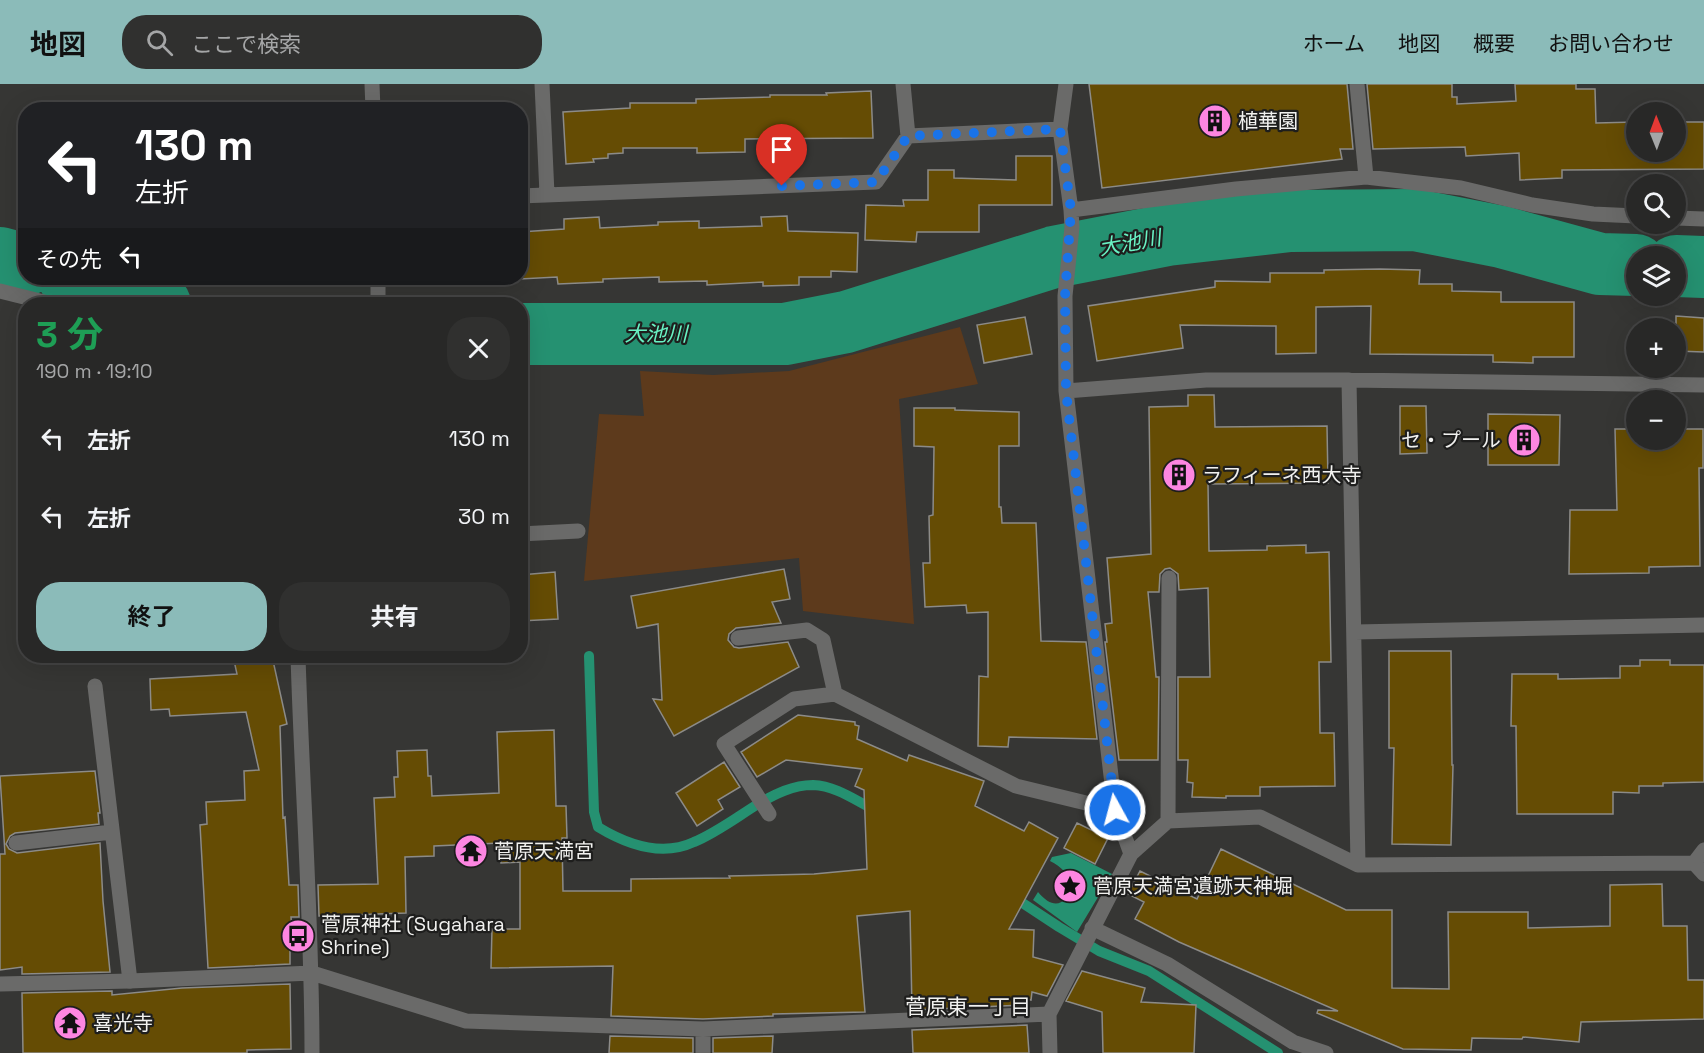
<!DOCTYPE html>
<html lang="ja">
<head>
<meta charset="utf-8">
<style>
  :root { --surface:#282827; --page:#30302f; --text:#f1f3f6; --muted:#a5a6a7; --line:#444; --accent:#8bbbb9 }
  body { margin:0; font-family:"Space Grotesk","Noto Sans JP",sans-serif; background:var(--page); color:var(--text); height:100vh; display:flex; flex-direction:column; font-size:22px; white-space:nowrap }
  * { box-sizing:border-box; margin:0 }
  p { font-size:20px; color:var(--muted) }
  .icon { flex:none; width:33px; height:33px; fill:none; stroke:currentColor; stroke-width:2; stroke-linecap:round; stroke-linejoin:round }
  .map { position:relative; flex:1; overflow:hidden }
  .drawer { position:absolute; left:18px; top:213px; width:510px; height:366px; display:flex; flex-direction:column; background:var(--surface); border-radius:24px; box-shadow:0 6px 24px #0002,0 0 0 2px var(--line) }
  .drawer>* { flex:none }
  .hud { position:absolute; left:18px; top:18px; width:510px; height:183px; border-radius:24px; box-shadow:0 6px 24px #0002,0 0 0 2px var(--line); background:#202124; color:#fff; overflow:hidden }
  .needle { width:39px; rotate:359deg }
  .fabs { position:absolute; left:1626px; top:18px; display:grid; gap:12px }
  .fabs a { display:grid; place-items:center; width:60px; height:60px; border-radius:50%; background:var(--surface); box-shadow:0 6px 24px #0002,0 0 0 2px var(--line); font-size:30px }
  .pin { position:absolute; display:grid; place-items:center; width:51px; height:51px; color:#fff; margin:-62px -26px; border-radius:50% 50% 50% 0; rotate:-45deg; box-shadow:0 0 6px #0007 }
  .pin .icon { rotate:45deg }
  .me { position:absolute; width:66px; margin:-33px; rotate:353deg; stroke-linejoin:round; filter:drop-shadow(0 0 4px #0008) }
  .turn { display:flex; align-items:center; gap:21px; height:126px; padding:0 18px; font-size:27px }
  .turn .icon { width:78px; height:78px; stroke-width:2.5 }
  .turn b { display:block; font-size:42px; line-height:51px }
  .then { display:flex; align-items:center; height:57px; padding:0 18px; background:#0003; gap:12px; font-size:22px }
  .round { display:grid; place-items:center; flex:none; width:63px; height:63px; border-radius:24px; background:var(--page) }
  .summary { display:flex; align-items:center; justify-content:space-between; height:102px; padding:0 18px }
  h1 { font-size:36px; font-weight:700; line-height:45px; color:#1e9e55 }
  .primary-button { display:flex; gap:12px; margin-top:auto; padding:12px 18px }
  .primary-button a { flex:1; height:69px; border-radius:24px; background:var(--accent); color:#111; font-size:24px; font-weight:700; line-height:69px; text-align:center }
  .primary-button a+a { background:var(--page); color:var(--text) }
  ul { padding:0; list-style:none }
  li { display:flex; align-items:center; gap:18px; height:78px; padding:0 18px }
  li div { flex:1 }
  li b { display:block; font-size:22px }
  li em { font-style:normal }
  header { display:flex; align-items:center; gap:36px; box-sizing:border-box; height:84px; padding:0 30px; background:var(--accent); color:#111 }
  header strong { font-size:28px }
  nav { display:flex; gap:33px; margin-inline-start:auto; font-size:21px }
  .search { width:420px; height:54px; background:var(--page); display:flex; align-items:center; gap:15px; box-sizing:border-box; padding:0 21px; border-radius:24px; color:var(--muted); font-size:22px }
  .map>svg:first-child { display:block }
</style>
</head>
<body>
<header>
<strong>地図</strong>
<div class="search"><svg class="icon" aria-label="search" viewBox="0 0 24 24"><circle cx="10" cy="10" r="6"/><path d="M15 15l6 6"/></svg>ここで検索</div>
<nav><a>ホーム</a><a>地図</a><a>概要</a><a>お問い合わせ</a></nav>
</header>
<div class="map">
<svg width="1704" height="969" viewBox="0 0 1704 969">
  <rect width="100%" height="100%" fill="#363634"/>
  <path fill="#5d3a1c" d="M 960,243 L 978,300 L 899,315 L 914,540 L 803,527 L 799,474 L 584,497 L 599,330 L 644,332 L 640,287 L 713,291 L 789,287 Z"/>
  <path fill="#259171" d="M 1071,769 L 1112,790 L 1077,848 L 1033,816 L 1038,808 C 1053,826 1065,822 1074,802 C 1068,790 1062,783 1050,777 L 1052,773 Z"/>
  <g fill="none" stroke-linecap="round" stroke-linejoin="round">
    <path stroke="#259171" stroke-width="10" d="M 589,572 L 594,728 L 598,743 C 626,760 662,773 694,758 C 716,749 737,733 758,720 C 775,710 793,701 813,701 C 837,702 856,717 877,727
      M 1012,812 L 1059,843 L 1099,867 L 1149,887 L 1278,969"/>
    <path stroke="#259171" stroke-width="62" d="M 0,174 L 26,181
      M 1676,182 L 1704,183
      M 69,194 L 160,220
      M 520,250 L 785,250 L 846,238 L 1054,173 L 1167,151 L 1290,137 L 1415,136 L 1502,153 L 1600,180 L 1636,181"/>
  </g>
  <path fill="#654c04" stroke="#8c8b88" stroke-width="1.5" d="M 1089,0 L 1347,0 L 1353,65 L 1340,65 L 1342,75 L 1102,104 Z
    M 1367,0 L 1452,0 L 1452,13 L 1457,13 L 1457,20 L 1516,17 L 1515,0 L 1576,0 L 1576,5 L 1595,5 L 1596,39 L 1636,38 L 1636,68 L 1676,68 L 1676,38 L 1704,38 L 1704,85 L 1562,86 L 1562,94 L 1520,96 L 1519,69 L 1466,72 L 1465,63 L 1373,65 Z
    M 871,7 L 873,54 L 745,55 L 745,68 L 697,69 L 697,64 L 623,64 L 623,69 L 608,70 L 608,74 L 593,75 L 594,78 L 566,80 L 563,28 L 630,24 L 630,19 L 696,19 L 696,15 L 770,13 L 770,11 L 827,11 L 826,9 Z
    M 1016,72 L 1052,72 L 1052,121 L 979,121 L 979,148 L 917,148 L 916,158 L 865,156 L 866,121 L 904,122 L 903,116 L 928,116 L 928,86 L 954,86 L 954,94 L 1016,96 Z
    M 787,132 L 788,147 L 858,149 L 857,188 L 831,187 L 831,193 L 799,193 L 799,201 L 763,202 L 763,198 L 707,201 L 707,197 L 659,198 L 659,193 L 603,195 L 603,198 L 558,200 L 557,193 L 520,195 L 520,148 L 564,145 L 564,135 L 599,133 L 600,144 L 658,141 L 658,138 L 699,137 L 699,144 L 762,142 L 761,133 Z
    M 1380,185 L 1420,186 L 1419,200 L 1452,200 L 1452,207 L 1501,208 L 1501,218 L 1574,218 L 1574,273 L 1533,273 L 1533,279 L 1493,278 L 1493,271 L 1370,270 L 1371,222 L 1316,223 L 1316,269 L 1276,270 L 1276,242 L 1180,241 L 1183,264 L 1097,277 L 1088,222 L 1215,203 L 1215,197 L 1270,198 L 1270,189 L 1324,189 L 1324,186 Z
    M 1676,232 L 1704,234 L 1704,268 L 1676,267 Z
    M 1025,233 L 1032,270 L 984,279 L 977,241 Z
    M 1188,311 L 1214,311 L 1215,343 L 1327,342 L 1328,399 L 1208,400 L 1209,467 L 1267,466 L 1267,462 L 1306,461 L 1306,469 L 1329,468 L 1331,578 L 1319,578 L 1320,649 L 1334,649 L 1335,702 L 1260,703 L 1260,712 L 1226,712 L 1226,714 L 1192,713 L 1193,699 L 1187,698 L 1188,676 L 1178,676 L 1178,593 L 1210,593 L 1208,504 L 1179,506 L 1178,490 L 1170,484 L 1165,485 L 1160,490 L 1159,508 L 1148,508 L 1156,593 L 1159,593 L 1158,676 L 1119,676 L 1105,558 L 1107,558 L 1105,540 L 1112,539 L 1107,474 L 1151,470 L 1149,323 L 1188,322 Z
    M 1400,322 L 1426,322 L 1427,369 L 1400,370 Z
    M 914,324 L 955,324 L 955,326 L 1019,328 L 1019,362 L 999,362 L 999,423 L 1001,423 L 1002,439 L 1036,439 L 1041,557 L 1086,558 L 1097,655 L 1009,653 L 1008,663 L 978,662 L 979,592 L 988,593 L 988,528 L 967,529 L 966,521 L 925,523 L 923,479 L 930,479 L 929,432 L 933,431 L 934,363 L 914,362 Z
    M 1488,330 L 1560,331 L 1559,381 L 1488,381 Z
    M 1615,345 L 1636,345 L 1636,356 L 1676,356 L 1676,345 L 1703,345 L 1703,384 L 1699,384 L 1700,482 L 1649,483 L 1649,489 L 1569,490 L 1570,426 L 1617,426 Z
    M 784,485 L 790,515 L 772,518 L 781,539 L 736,544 L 729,550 L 728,556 L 734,563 L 739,564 L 788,558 L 799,583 L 674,652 L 653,615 L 662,616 L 658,540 L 637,544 L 631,512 Z
    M 555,488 L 558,535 L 520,537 L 520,491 Z
    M 1389,567 L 1451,567 L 1452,681 L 1453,681 L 1451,761 L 1392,760 L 1394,664 L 1389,664 Z
    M 233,572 L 272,572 L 287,640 L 280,642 L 283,734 L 285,733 L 289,801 L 298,801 L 299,833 L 291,833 L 293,860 L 290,861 L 290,880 L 208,884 L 200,741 L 207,740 L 206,718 L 245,716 L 244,687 L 259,686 L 246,628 L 170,632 L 169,625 L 151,626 L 150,595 L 237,590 Z
    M 1640,576 L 1670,576 L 1670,581 L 1704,581 L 1704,698 L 1663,699 L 1663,702 L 1639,702 L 1639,709 L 1613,708 L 1613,730 L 1517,730 L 1516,642 L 1511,642 L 1512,590 L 1558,590 L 1558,595 L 1620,594 L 1620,582 L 1640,582 Z
    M 798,631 L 855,638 L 855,641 L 859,642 L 857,655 L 907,677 L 909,671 L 984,697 L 975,722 L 1024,747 L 1029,738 L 1058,754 L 1009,845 L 1034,846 L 1033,873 L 1063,881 L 1047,912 L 1032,908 L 1031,916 L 1026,915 L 1026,921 L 912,926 L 910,827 L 857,832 L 865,928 L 773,930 L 773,932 L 703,935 L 611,932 L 613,882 L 491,884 L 492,845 L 520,845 L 520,778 L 501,779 L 500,759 L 434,762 L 434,772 L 405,773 L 406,829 L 319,832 L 318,801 L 378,800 L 374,714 L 395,713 L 394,693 L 398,693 L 397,667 L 427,666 L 428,692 L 431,692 L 432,712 L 499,709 L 497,648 L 554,646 L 556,722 L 566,722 L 567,754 L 562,754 L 563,807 L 631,807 L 631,795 L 730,794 L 729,792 L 814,790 L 867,785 L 864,706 L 855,702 L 862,685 L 786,676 L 757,693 L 741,668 Z
    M 724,678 L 740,703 L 718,716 L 723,725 L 697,742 L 676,709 Z
    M 95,687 L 100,729 L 98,729 L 99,740 L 15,749 L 10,752 L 6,760 L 9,765 L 17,769 L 100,759 L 103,817 L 110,888 L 22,890 L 22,883 L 0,886 L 0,770 L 5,770 L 0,692 Z
    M 1077,739 L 1108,754 L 1095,780 L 1064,764 Z
    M 1221,765 L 1346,826 L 1392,826 L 1392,904 L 1449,905 L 1448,828 L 1528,828 L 1528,844 L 1610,842 L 1610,801 L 1662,800 L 1663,842 L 1687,842 L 1688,896 L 1704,896 L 1704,935 L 1581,938 L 1579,958 L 1523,953 L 1522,955 L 1472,954 L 1471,966 L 1403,965 L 1317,929 L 1318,926 L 1338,927 L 1179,858 L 1135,835 L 1144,818 L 1128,810 L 1140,787 L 1197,815 Z
    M 1082,887 L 1145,904 L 1141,918 L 1196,921 L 1194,969 L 1103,969 L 1102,928 L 1066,917 Z
    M 290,900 L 291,965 L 247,966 L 247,969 L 23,969 L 22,909 L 112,907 L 112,911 L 182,904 Z
    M 1027,941 L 1029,969 L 913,969 L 912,946 Z
    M 610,952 L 693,954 L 693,969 L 609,969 Z
    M 773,952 L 772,969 L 713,969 L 713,954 Z"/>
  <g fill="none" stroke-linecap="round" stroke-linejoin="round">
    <path stroke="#6a6a69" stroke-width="15" d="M 95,602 L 130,897
      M 16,759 L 112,748"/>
    <path stroke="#6a6a69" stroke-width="15" d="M 372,0 L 373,26
      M 542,0 L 547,110
      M 1357,0 L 1366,93
      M 908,52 L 1060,45
      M 520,112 L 876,98 L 908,52 L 903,0
      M 1071,126 L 1236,105 L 1366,93 L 1461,104 L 1532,121 L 1593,130 L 1636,132
      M 1676,134 L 1704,135
      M 378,194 L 378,220
      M 0,207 L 52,220
      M 1349,296 L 1358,781
      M 1066,307 L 1206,296 L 1349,296 L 1704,301
      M 520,450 L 578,447
      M 1355,548 L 1704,541
      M 738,554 L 807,546 L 823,556 L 835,610
      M 298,572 C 302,704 312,836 312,969
      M 769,730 L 724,660 L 794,615 L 835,610 L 1016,702 L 1115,726
      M 1168,737 L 1169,494
      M 1131,770 L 1168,737 L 1260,733 L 1358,781 L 1694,779 L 1704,790
      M 1694,779 L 1704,766
      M 1092,844 L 1167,880 L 1293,958 L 1326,969
      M 0,900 L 130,897 L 312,889 L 466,937 L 703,945 L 1049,930
      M 703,945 L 703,969
      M 1050,969 L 1049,930 L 1131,770 L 1115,726 L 1066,307 L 1065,212 L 1072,143 L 1071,126 L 1060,45 L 1066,0"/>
  </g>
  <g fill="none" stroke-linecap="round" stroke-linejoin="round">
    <path stroke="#1a73e8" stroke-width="10" stroke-dasharray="0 18" d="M 782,102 L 876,98 L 908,52 L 1060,45 L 1071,126 L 1065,212 L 1066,307 L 1115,726"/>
  </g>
  <defs>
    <g id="building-disc" transform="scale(1.725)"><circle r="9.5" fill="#fd86e1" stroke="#1e1e1d"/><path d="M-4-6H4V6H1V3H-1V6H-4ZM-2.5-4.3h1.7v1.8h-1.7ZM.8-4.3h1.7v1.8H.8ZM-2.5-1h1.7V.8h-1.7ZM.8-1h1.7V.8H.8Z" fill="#111"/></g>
    <g id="temple-disc" transform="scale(1.725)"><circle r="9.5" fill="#fd86e1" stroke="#1e1e1d"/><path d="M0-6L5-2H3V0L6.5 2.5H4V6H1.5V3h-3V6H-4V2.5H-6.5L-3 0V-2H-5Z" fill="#111"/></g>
    <g id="sight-disc" transform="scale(1.725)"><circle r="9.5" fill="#fd86e1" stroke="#1e1e1d"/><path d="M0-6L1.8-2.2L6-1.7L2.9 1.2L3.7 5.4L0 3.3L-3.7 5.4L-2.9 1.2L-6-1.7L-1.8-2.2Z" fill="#111"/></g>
    <g id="bus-disc" transform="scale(1.725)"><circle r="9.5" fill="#fd86e1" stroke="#1e1e1d"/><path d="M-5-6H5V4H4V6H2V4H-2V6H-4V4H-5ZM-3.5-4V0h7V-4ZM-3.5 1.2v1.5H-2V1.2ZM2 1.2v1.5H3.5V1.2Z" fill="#111"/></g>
  </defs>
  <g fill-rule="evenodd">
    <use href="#building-disc" x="1215" y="37"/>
    <use href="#building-disc" x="1524" y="356"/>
    <use href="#building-disc" x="1179" y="391"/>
    <use href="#temple-disc" x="471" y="767"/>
    <use href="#sight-disc" x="1070" y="802"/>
    <use href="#bus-disc" x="298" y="852"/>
    <use href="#temple-disc" x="70" y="939"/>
  </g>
  <g text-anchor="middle" stroke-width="4.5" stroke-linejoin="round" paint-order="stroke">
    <g font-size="20" fill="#f1f1ef" stroke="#1e1e1d" text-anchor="start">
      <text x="1238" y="44">植華園</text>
      <text x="1501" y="363" text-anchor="end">セ・プール</text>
      <text x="1202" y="398">ラフィーネ西大寺</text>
      <text x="494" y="774">菅原天満宮</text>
      <text x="1093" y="809">菅原天満宮遺跡天神堀</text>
      <text x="321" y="847">菅原神社 (Sugahara<tspan x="321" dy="23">Shrine)</tspan></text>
      <text x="93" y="946">喜光寺</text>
    </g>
    <g font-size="21" font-style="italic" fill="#69f2c4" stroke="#1e1e1d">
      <text transform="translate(1130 159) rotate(-10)" y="7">大池川</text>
      <text x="656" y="257">大池川</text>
    </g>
    <g font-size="21" fill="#f1f1ef" stroke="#1e1e1d">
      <text x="968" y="930">菅原東一丁目</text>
    </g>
  </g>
</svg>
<div class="fabs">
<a><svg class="needle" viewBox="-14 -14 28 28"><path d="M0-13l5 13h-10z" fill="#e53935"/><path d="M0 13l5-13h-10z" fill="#a5a6a7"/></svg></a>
<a><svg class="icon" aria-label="search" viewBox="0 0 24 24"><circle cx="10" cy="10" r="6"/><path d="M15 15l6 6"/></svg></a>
<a><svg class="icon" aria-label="layers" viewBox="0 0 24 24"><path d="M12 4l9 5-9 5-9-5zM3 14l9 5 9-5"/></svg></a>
<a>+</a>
<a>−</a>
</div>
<div class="pin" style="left:782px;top:102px;background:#d93025"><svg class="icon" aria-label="arrive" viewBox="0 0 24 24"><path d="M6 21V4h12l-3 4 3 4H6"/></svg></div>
<svg class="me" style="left:1115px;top:726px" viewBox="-20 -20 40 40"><circle r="17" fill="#1a73e8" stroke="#fff" stroke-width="3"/><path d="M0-11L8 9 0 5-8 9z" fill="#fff"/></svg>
<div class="hud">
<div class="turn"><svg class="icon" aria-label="left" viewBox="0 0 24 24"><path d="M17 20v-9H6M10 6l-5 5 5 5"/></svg><div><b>130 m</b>左折</div></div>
<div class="then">その先<svg class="icon" aria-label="left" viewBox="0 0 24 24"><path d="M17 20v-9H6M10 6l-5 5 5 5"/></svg></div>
</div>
<section class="drawer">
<div class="summary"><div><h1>3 分</h1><p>190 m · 19:10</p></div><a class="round"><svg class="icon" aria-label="close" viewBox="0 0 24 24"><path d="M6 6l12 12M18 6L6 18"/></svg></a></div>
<ul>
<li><svg class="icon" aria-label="left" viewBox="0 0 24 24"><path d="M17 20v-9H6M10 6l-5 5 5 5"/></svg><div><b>左折</b></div><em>130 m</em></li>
<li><svg class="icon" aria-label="left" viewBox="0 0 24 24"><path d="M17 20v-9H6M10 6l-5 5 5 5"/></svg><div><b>左折</b></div><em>30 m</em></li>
</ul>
<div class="primary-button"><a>終了</a><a>共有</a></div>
</section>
</div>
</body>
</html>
